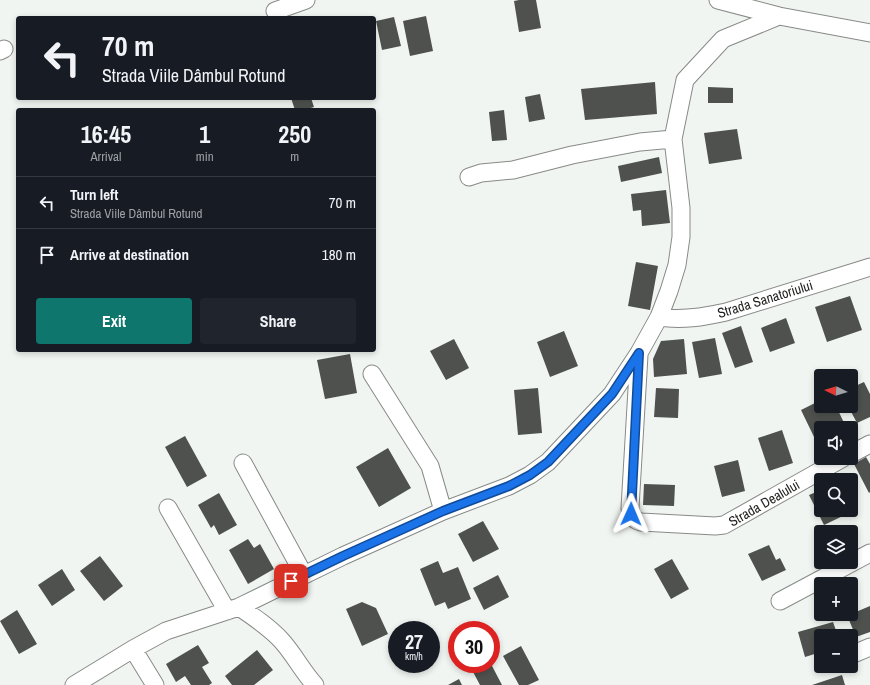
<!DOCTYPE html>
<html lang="en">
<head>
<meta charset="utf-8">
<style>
  :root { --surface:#171b24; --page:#20242c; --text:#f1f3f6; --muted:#9ea1a6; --line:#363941; --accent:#0f766e }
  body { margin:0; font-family:"Archivo Narrow",sans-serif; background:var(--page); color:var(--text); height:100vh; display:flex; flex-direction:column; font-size:15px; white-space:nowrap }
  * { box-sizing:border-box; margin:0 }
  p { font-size:13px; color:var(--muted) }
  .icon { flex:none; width:22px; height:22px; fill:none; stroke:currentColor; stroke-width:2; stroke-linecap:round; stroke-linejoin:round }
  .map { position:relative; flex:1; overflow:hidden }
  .drawer { position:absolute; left:16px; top:108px; width:360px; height:244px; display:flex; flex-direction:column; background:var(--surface); border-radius:4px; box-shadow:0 2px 6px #0003 }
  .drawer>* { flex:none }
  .guide { position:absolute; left:16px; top:16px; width:360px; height:84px; border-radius:4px; box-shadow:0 2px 6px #0003; background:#171b24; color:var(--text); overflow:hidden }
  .needle { width:26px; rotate:275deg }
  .fabs { position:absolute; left:814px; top:369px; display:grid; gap:8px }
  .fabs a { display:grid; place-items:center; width:44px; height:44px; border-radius:4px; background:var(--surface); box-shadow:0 2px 6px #0003; font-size:20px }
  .speed { position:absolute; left:388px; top:621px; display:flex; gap:8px; font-size:20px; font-weight:700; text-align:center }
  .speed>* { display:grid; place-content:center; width:52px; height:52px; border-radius:50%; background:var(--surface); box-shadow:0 2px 6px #0003; line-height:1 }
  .speed small { font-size:10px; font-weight:400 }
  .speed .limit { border:6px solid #d22; background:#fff; color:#111 }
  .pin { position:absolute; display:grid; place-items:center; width:34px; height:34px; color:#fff; margin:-17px; border-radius:8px; box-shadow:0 2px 6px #0006 }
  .me { position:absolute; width:44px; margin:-22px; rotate:1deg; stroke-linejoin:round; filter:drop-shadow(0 0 3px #0008) }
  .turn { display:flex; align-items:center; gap:14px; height:84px; padding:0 20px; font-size:18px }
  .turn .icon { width:52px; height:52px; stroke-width:2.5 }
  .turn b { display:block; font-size:28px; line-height:34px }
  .eta { display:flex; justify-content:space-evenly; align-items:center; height:68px; text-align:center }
  .eta b { font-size:24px; font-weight:800; line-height:28px }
  .primary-button { display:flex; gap:8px; margin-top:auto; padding:8px 20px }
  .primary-button a { flex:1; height:46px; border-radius:4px; background:var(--accent); color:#fff; font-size:16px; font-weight:800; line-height:46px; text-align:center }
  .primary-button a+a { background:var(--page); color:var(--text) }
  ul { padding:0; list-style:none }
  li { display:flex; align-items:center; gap:12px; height:52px; padding:0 20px; border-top:1px solid var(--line) }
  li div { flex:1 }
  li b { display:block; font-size:15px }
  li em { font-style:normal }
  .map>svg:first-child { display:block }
</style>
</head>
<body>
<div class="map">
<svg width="870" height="685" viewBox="0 0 870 685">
  <rect width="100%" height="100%" fill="#f1f5f1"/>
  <path fill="#4e514e" d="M 519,0 L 536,0 L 541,28 L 519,32 L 514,1 Z
    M 426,16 L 433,51 L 410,56 L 403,21 Z
    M 394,17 L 401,46 L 382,50 L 376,21 Z
    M 655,82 L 657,114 L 585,120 L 581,89 Z
    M 708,87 L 733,88 L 733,103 L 708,103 Z
    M 540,94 L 545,119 L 529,122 L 525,97 Z
    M 291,98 L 311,98 L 314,107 L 304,110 L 295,110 Z
    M 504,110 L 507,140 L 492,141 L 489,112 Z
    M 737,129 L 742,159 L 709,164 L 704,133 Z
    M 659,157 L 662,173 L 621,182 L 618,166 Z
    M 666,190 L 670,223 L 642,226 L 641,210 L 633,211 L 631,194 Z
    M 636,262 L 658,266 L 650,310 L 628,306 Z
    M 850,296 L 862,330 L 827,342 L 815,307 Z
    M 786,318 L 795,343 L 770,352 L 761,328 Z
    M 741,326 L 753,362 L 735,368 L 722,333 Z
    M 564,331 L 578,366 L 550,377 L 537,342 Z
    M 715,338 L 722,374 L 699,378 L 692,342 Z
    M 454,339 L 469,368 L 446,380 L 430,351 Z
    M 684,339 L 687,374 L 654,377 L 653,359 L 661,341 Z
    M 350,354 L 357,393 L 325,399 L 317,360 Z
    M 864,382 L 870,394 L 870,417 L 857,423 L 848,406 L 851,406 L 851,388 Z
    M 538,388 L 542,433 L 518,435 L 514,390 Z
    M 656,388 L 679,389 L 678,418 L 654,417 Z
    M 821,400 L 821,406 L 836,406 L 846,427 L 843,428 L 821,428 L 821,439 L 816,441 L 801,410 Z
    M 782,430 L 793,463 L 769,471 L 758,438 Z
    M 185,436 L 207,476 L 187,487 L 165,447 Z
    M 388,448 L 411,488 L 379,507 L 356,467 Z
    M 866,457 L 870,464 L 870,492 L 869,493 L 854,464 Z
    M 738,460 L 745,491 L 722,497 L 714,466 Z
    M 644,484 L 675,485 L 674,506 L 643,505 Z
    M 821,490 L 821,510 L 845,510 L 847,514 L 824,525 L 809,495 Z
    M 219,493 L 237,525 L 219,535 L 214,525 L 211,528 L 198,505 Z
    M 483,521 L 499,549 L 473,562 L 458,534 Z
    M 248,539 L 254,548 L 260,544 L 274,569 L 248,584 L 229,550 Z
    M 769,545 L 776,560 L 780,558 L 786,570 L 762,581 L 748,554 Z
    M 100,556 L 123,586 L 104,601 L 80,571 Z
    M 672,559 L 689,589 L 671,599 L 654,569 Z
    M 438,561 L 443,573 L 458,567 L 471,599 L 448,609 L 445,602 L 435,606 L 420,569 Z
    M 62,569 L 75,590 L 52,606 L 38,585 Z
    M 498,575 L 509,597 L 484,610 L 473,588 Z
    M 362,602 L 376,608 L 388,634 L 362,646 L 346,609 Z
    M 870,606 L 870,632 L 856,637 L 847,615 L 851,614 Z
    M 17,610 L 37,644 L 19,654 L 0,621 Z
    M 833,622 L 838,636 L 821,636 L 821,652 L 805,657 L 798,632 Z
    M 198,645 L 209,663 L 202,667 L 212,683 L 209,685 L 191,685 L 185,676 L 176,682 L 166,664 Z
    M 521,646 L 539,680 L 528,685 L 519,685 L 503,656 Z
    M 257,650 L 273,670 L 254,685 L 232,685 L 225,676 Z
    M 484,664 L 491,664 L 502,685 L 480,685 L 472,670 Z
    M 842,675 L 845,685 L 812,685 Z
    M 459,679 L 462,685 L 448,685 Z"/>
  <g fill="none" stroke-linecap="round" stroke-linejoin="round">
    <g stroke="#878a87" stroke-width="19">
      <path id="minor" d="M 718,0 L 779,16 L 870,33
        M 275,11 L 306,0
        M 0,51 L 4,49
        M 469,177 L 481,173 L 513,170 L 572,155 L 640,142 L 673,139
        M 659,317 C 681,321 704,317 726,312 L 870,267
        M 639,355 L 630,508 C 631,516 633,520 641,522 L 715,526 L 724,525 L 843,458
        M 372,374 L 430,466 L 443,511
        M 851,454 L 870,444
        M 243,463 L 304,575
        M 168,508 L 227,611
        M 780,601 L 870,553
        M 239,607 C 254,617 269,627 281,640 C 294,654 302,671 315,685
        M 133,649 L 155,685
        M 851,655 L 870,647
        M 74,685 L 133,649 L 166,631 L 239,607 L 343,556 L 443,511 L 509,486 L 530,475 L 548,462 L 612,394 L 639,353 L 659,317 L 669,291 L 677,265 L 681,237 L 681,208 L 673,139 L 685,80 L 723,39 L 779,16"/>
    </g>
    <use href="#minor" stroke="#fff" stroke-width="17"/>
  </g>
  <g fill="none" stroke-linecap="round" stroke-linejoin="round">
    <g stroke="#114b97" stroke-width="10">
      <path id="route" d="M 291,581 L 343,556 L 443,511 L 509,486 L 530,475 L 548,462 L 612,394 L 639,353 L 631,514"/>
    </g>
    <use href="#route" stroke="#1a73e8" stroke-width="7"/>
  </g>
  <g text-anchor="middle" stroke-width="4" stroke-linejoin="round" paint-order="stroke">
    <g font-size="14" fill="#1f201e" stroke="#fff">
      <text transform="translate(765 299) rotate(-17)" y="5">Strada Sanatoriului</text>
      <text transform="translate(764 503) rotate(-30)" y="5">Strada Dealului</text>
    </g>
  </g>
</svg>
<div class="fabs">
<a><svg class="needle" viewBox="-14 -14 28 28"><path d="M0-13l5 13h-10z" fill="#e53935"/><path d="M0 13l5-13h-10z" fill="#9ea1a6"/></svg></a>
<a><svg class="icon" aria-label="sound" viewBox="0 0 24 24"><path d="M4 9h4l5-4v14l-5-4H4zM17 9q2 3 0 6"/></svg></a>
<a><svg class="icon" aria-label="search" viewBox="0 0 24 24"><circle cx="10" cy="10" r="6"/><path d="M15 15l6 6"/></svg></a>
<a><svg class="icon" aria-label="layers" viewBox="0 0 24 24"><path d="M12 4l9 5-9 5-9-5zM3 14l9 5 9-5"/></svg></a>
<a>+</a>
<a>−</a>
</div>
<div class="speed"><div>27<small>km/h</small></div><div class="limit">30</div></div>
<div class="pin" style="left:291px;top:581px;background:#d93025"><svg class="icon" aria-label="arrive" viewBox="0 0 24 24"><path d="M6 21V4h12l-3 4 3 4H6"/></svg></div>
<svg class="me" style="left:631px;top:514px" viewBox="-20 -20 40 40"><path d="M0-17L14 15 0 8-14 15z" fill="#1a73e8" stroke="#fff" stroke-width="4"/></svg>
<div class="guide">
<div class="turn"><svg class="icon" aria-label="left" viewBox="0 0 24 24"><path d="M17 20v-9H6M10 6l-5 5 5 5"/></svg><div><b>70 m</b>Strada Viile Dâmbul Rotund</div></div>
</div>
<section class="drawer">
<div class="eta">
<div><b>16:45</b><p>Arrival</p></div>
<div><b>1</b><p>min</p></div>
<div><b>250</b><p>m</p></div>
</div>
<ul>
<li><svg class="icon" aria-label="left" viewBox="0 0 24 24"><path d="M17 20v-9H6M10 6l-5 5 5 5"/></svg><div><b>Turn left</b><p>Strada Viile Dâmbul Rotund</p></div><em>70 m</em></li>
<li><svg class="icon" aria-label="arrive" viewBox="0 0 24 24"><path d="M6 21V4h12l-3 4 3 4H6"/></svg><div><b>Arrive at destination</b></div><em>180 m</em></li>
</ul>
<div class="primary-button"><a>Exit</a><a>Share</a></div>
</section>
</div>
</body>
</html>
